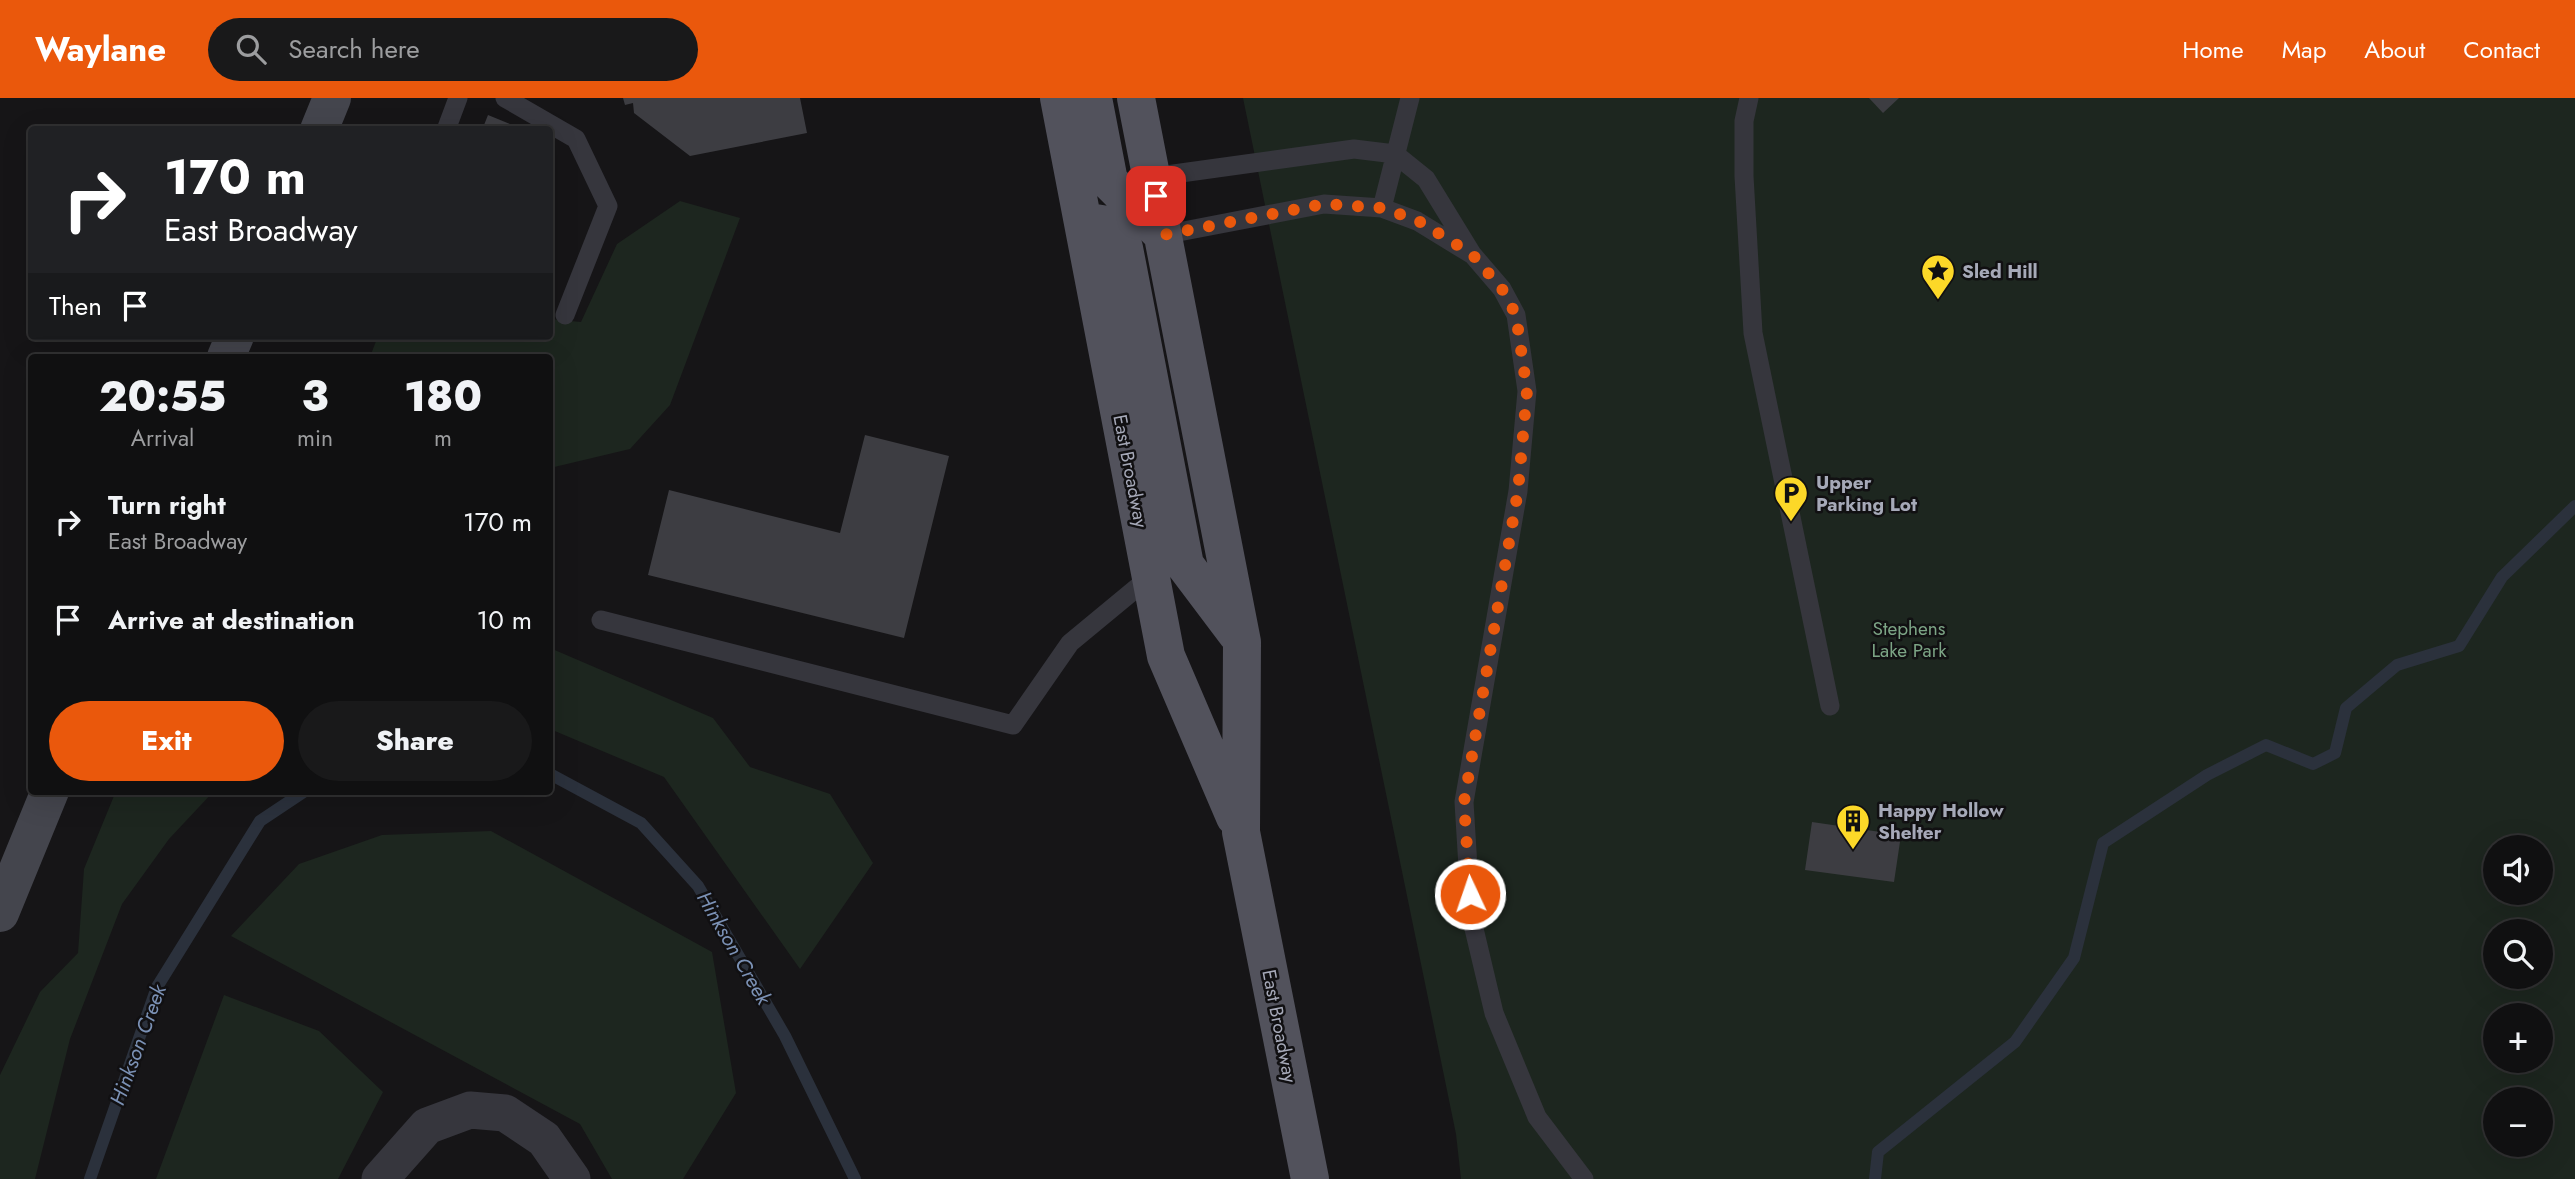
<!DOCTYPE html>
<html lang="en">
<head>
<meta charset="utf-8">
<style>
  :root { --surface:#101011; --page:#19191a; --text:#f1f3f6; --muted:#9c9d9f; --line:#303031; --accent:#ea580c }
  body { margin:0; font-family:Jost,sans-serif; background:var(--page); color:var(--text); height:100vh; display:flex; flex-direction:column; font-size:26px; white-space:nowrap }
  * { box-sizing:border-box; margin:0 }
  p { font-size:23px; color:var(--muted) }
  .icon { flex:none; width:38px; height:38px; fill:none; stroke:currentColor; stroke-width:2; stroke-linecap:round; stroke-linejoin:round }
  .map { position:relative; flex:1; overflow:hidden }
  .sheet { position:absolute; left:28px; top:256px; width:525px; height:441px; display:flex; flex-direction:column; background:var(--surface); border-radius:7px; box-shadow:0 7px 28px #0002,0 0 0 2px var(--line) }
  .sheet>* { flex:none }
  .guide { position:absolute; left:28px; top:28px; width:525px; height:214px; border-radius:7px; box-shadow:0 7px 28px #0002,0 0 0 2px var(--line); background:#202124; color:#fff; overflow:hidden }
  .buttons { position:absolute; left:2483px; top:737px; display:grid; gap:14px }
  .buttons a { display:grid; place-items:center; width:70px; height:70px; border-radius:50%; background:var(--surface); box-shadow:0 7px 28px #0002,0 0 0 2px var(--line); font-size:35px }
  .pin { position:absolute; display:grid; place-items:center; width:60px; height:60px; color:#fff; margin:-30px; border-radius:14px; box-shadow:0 4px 10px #0006 }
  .me { position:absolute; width:77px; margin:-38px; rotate:357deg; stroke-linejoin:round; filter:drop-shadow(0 0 5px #0008) }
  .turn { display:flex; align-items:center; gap:24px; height:147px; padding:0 21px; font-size:32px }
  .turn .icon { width:91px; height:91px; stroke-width:2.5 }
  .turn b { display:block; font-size:49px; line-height:60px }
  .then { display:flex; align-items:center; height:66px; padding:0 21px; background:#0003; gap:14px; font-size:26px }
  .eta { display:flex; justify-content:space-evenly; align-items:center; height:119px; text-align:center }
  .eta b { font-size:42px; font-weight:800; line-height:49px }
  .button { display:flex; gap:14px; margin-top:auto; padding:14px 21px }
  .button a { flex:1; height:80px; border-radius:42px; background:var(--accent); color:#fff; font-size:28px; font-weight:800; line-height:80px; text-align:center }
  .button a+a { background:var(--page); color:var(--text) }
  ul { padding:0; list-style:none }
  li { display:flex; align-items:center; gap:21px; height:98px; padding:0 21px }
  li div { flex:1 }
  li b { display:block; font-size:26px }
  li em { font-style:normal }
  header { display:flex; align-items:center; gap:42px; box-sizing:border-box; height:98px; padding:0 35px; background:var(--accent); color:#fff }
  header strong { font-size:33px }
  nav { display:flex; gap:38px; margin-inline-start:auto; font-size:24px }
  .search { width:490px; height:63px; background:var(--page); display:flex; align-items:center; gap:18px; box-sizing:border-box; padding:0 24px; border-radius:38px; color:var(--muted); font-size:26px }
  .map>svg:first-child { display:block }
</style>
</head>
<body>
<header>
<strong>Waylane</strong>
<div class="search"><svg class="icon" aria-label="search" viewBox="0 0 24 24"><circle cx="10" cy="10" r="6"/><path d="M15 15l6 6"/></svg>Search here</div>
<nav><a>Home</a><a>Map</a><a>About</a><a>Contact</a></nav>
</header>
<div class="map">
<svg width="2575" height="1081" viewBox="0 0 2575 1081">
  <rect width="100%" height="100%" fill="#161517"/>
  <path fill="#1d261f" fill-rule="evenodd" d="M 1243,0 L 2575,0 L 2575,1081 L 1461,1081 L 1456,1036 ZM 2496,749 L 2541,749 L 2541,794 L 2496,794 ZM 2496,833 L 2541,833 L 2541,878 L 2496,878 ZM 2496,917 L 2541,917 L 2541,962 L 2496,962 ZM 2496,1001 L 2541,1001 L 2541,1046 L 2496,1046 Z
    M 680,103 L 740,120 L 670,307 L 630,351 L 550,370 L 550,259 L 370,259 L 378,238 L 550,238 L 550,221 L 581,224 L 617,146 Z
    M 550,550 L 713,620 L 750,669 L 830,696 L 873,765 L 800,871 L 664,679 L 550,631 Z
    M 116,693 L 214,693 L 169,741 L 122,806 L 70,941 L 35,1081 L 0,1081 L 0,977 L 40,894 L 78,855 L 84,771 Z
    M 491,733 L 712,854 L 736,995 L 683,1081 L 612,1081 L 580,1026 L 231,838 L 299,766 L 382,737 Z
    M 224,897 L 319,933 L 383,994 L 338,1081 L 156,1081 Z"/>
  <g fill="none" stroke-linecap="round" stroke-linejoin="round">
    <path stroke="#2b313c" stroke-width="12" d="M 550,676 L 641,725 L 698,788 L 785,938 L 855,1081
      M 90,1081 L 157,889 L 260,723 L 305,693
      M 1875,1081 L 1878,1054 L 2015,944 L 2074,860 L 2103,745 L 2207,677 L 2266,647 L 2313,666 L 2335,655 L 2346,610 L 2397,567 L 2459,548 L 2502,479 L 2575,408"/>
  </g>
  <path fill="#3d3d42" d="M 623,0 L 800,0 L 807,35 L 690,58 L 634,15 L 633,5 L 625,7 Z
    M 1869,0 L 1899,0 L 1883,15 Z
    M 488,17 L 522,31 L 522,32 L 482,32 Z
    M 865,337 L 949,358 L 904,540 L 648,477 L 669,392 L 840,435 Z
    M 1812,724 L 1901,737 L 1894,784 L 1805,772 Z"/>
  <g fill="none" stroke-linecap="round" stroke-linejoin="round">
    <path stroke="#36363d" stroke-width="19" d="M 505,0 L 576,41 L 608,108 L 565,217
      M 1749,0 L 1744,23 L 1744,78 L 1753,235 L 1830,608
      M 446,32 L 458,0
      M 1152,79 L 1354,51 L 1395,56 L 1426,81 L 1472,156 L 1502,191 L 1516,217 L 1527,293 L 1518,393 L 1464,704 L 1471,818 L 1494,915 L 1537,1019 L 1584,1081
      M 1382,110 L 1417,123 L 1471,156
      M 1163,137 L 1324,106 L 1382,110 L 1410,0
      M 601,522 L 1013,627 L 1070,545 L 1151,478"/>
    <path stroke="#36363d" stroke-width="37" d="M 380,1081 L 427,1028 L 470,1012 L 505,1015 L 544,1041 L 572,1081"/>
    <path stroke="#44454d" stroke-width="38" d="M 319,32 L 332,0
      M 226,259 L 235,238
      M 0,815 L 50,693"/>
    <path stroke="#52525c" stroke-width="38" d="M 1059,0 L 1166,558 L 1235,719
      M 1093,0 L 1109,83 L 1163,137
      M 1136,0 L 1242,544 L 1241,734 L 1310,1081
      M 1083,123 L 1113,128 L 1124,150 L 1185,467 L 1237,536"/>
  </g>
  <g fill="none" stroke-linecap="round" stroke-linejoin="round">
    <path stroke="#ea580c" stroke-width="12" stroke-dasharray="0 21.6" d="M 1156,98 L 1163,137 L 1324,106 L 1382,110 L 1417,122 L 1472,156 L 1502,191 L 1516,217 L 1527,293 L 1518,393 L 1464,704 L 1470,796"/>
  </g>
  <defs>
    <g id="sight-pin" transform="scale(1.75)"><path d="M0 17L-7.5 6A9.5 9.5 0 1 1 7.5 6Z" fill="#fcd828" stroke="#111012"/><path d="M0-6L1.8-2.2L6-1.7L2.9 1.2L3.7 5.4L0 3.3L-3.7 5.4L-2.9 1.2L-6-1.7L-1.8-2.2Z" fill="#111"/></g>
    <g id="parking-pin" transform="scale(1.75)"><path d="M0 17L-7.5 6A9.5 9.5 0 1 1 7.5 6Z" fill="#fcd828" stroke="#111012"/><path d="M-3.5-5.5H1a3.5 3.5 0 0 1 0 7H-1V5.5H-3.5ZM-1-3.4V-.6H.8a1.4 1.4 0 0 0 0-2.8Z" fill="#111"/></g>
    <g id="building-pin" transform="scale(1.75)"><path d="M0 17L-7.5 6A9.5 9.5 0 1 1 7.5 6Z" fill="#fcd828" stroke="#111012"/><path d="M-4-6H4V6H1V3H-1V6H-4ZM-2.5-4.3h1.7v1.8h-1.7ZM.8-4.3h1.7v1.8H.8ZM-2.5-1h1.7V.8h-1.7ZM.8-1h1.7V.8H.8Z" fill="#111"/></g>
  </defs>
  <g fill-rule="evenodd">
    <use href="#sight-pin" x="1938" y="173"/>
    <use href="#parking-pin" x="1791" y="395"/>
    <use href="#building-pin" x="1853" y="723"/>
  </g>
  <g text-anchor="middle" stroke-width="5" stroke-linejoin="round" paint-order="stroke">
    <g font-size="19" font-weight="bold" fill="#a6a9b8" stroke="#111012" text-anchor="start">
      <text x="1962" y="180">Sled Hill</text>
      <text x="1816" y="391">Upper<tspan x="1816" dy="22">Parking Lot</tspan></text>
      <text x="1878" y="719">Happy Hollow<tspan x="1878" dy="22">Shelter</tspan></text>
    </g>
    <g font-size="19" fill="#a6a9b8" stroke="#111012">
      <text transform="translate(1131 373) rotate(79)" y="7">East Broadway</text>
      <text transform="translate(1280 928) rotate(79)" y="7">East Broadway</text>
    </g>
    <g font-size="19" fill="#7ca485" stroke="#111012">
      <text x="1909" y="537">Stephens<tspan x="1909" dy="22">Lake Park</tspan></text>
    </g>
    <g font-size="21" font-style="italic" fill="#7b91b5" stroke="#111012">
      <text transform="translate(734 850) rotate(60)" y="7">Hinkson Creek</text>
      <text transform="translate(138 947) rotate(-70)" y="7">Hinkson Creek</text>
    </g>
  </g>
</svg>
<div class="buttons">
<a><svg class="icon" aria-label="sound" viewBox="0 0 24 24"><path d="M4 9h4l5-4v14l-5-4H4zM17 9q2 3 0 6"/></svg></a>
<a><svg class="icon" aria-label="search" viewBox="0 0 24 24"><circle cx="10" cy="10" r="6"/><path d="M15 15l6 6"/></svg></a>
<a>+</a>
<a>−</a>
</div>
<div class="pin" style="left:1156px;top:98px;background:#d93025"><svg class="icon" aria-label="arrive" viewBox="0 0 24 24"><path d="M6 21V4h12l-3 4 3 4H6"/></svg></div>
<svg class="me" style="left:1470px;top:796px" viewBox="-20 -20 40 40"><circle r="17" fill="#ea580c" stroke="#fff" stroke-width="3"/><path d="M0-11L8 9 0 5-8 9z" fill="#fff"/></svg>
<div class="guide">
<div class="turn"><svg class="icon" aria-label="right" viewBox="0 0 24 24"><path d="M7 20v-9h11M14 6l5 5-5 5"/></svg><div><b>170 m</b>East Broadway</div></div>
<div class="then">Then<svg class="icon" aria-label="arrive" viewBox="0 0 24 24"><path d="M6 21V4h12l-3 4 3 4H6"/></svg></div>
</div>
<section class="sheet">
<div class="eta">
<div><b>20:55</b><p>Arrival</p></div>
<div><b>3</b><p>min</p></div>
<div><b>180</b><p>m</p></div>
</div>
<ul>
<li><svg class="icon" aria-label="right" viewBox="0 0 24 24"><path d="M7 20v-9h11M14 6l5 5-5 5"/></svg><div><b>Turn right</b><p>East Broadway</p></div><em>170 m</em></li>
<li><svg class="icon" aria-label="arrive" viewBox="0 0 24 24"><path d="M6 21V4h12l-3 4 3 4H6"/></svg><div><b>Arrive at destination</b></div><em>10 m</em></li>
</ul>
<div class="button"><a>Exit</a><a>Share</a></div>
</section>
</div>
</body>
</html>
